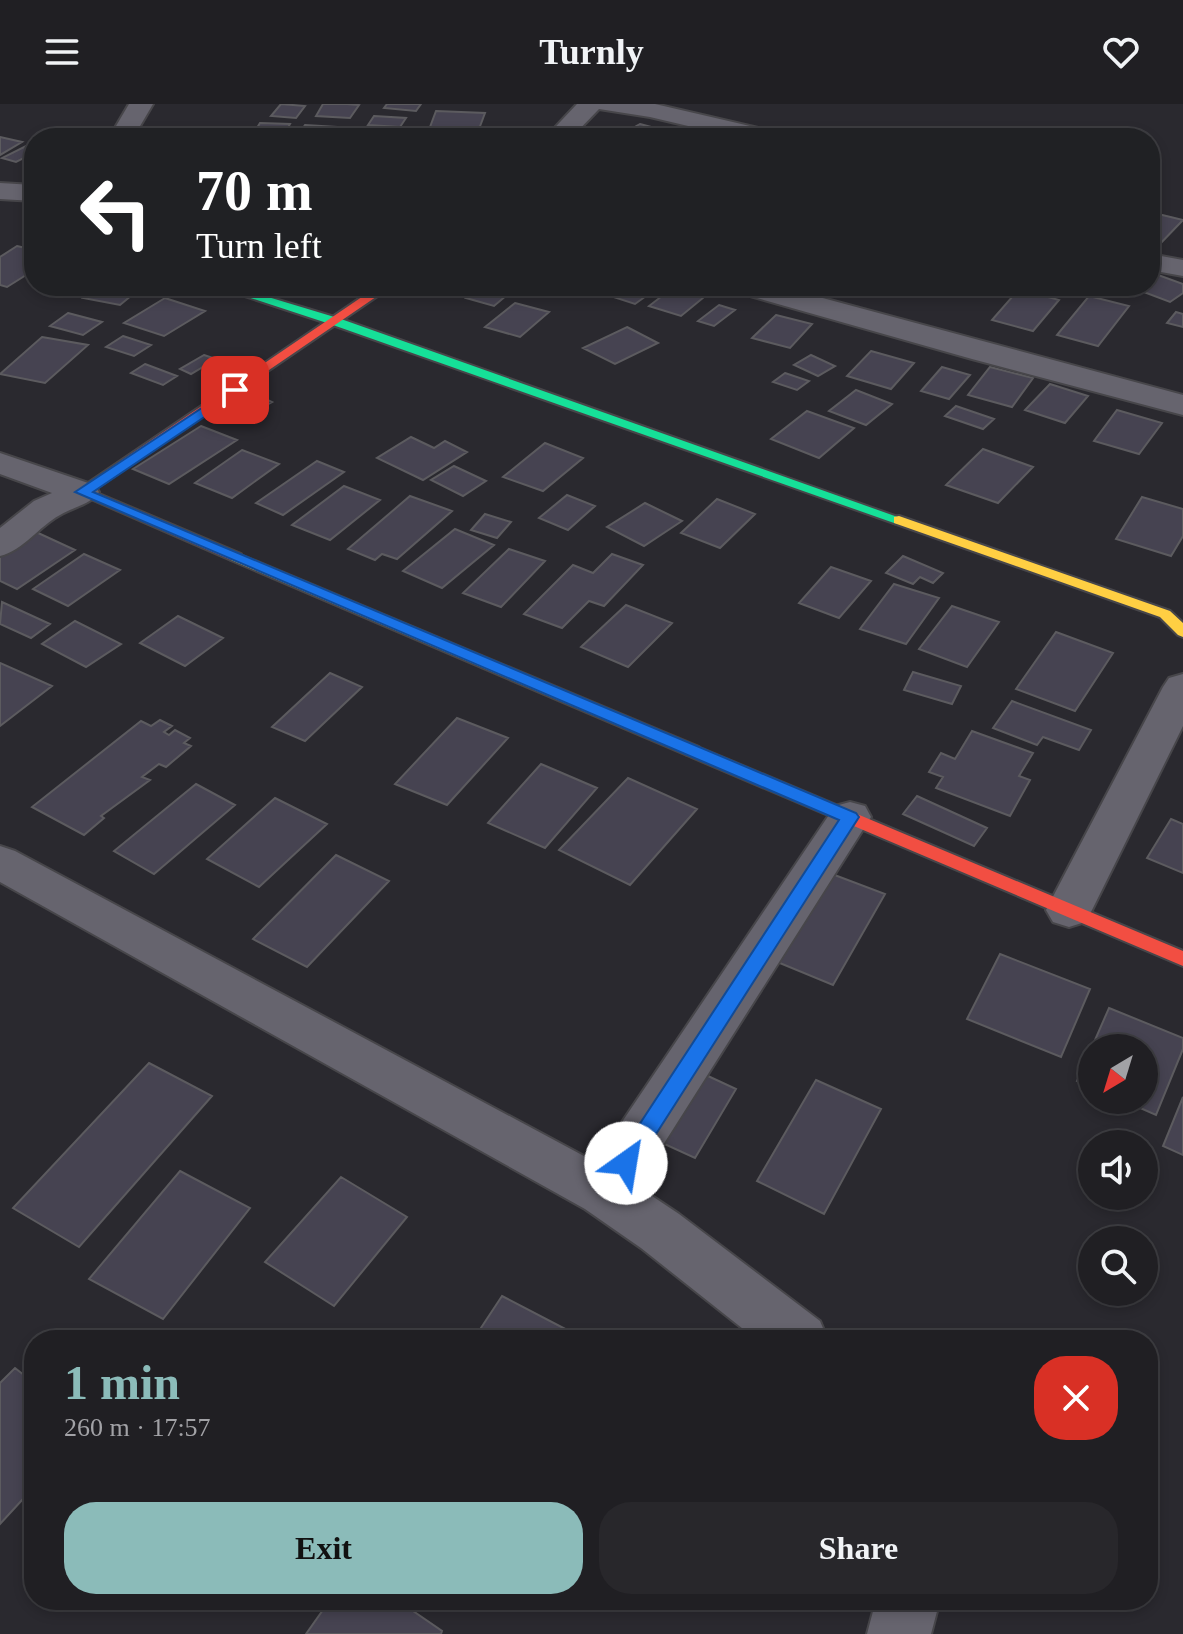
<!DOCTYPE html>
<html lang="en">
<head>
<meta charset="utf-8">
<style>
  :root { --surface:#201f23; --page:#28272b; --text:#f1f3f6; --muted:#a2a2a6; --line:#3d3d41; --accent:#8bbbb9 }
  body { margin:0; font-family:Georgia,serif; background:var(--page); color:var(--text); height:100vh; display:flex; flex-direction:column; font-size:30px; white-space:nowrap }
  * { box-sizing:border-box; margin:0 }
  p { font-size:26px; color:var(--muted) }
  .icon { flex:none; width:44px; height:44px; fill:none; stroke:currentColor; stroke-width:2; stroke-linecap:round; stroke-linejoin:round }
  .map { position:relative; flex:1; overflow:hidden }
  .details { position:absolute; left:24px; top:1226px; width:1134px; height:280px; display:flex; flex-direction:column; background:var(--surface); border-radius:32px; box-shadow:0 4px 12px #0003,0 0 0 2px var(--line) }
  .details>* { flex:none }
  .banner { position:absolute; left:24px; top:24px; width:1136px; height:168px; border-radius:32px; box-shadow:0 4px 12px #0003,0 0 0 2px var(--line); background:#202124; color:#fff; overflow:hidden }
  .needle { width:52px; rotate:218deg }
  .fabs { position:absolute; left:1078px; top:930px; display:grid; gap:16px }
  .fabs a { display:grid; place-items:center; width:80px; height:80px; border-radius:50%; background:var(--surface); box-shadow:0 4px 12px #0003,0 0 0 2px var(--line); font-size:40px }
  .pin { position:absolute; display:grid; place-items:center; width:68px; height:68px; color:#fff; margin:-34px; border-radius:16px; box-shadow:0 4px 12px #0006 }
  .me { position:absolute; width:88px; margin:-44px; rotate:32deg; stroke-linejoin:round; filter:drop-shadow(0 0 6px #0008) }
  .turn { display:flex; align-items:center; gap:28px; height:168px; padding:0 40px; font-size:36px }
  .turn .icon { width:104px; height:104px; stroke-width:2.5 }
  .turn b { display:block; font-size:56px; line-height:68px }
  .round { display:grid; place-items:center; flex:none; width:84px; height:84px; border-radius:32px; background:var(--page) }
  .summary { display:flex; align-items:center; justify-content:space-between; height:136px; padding:0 40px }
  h1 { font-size:48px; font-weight:600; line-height:60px; color:var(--accent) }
  .cta { display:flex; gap:16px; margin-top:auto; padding:16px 40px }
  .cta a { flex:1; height:92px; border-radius:32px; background:var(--accent); color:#111; font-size:32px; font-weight:600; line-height:92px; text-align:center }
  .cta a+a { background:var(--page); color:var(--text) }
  header { display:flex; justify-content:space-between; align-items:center; height:104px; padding:0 40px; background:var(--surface); font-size:36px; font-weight:600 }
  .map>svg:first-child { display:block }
</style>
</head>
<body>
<header><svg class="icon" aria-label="menu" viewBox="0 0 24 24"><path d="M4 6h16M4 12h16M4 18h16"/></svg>Turnly<svg class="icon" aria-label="heart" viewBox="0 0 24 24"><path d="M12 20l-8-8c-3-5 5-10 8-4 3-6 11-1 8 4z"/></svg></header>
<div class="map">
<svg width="1183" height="1530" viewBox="0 0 1183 1530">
  <rect width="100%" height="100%" fill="#2a292f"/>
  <path fill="#464351" stroke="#5c5b5f" stroke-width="2" d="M 281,0 L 305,2 L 296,14 L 271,12 Z
    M 323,0 L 347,0 L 359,1 L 350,14 L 316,12 Z
    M 387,0 L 421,0 L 416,7 L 384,4 Z
    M 436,7 L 485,9 L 479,25 L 430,23 Z
    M 374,12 L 406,14 L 400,23 L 368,21 Z
    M 260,19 L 290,20 L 283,33 L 252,32 Z
    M 640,20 L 681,31 L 677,34 L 615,34 Z
    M 305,21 L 336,23 L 328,34 L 296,34 Z
    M 455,28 L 455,34 L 425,34 L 424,30 Z
    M 0,33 L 22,38 L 0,51 Z
    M 30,40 L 34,41 L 34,49 L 16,58 L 2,54 Z
    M 1150,108 L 1183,116 L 1156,144 L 1150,142 Z
    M 17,142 L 34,146 L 34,166 L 7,183 L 0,181 L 0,153 Z
    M 1150,168 L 1183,180 L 1183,189 L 1170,198 L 1128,182 L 1150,182 Z
    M 98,182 L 143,182 L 120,201 L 83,194 Z
    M 615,182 L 660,182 L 635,200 L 604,190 Z
    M 675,182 L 685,182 L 709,189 L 681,212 L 649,202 Z
    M 478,184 L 507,191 L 494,202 L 466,194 Z
    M 1019,185 L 1059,196 L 1033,227 L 992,216 Z
    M 1089,192 L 1129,202 L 1098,242 L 1057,231 Z
    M 165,194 L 205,207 L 164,232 L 124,219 Z
    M 515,199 L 549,208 L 520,233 L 485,223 Z
    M 719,201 L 735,206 L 714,222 L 698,217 Z
    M 1176,208 L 1183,210 L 1183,223 L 1167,219 Z
    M 68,209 L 102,218 L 83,231 L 50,222 Z
    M 776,211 L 812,220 L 790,244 L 752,234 Z
    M 627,223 L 658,239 L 615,260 L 583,244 Z
    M 123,232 L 151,241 L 134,252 L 106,243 Z
    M 42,233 L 88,241 L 45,279 L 0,270 Z
    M 871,247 L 914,259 L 891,285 L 847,272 Z
    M 204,251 L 216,255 L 191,270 L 180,265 Z
    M 811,251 L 835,262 L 818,272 L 794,261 Z
    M 145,260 L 177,272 L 163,281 L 131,269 Z
    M 942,263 L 970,271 L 949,295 L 921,287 Z
    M 990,263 L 1033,274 L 1012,303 L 968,291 Z
    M 785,269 L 809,277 L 797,286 L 773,278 Z
    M 1050,280 L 1088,292 L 1065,319 L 1025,306 Z
    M 245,285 L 272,298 L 250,310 L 223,295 Z
    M 856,286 L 892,300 L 866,321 L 829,307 Z
    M 956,302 L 994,315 L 983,325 L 945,312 Z
    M 1117,306 L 1162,319 L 1139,350 L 1094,337 Z
    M 807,307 L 854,324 L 819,354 L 771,335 Z
    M 201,322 L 237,336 L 169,380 L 133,365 Z
    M 411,333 L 434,344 L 445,337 L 467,348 L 423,376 L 377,354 Z
    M 545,339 L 583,354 L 543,387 L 503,373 Z
    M 983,345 L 1033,363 L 998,399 L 946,381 Z
    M 242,346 L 279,360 L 232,394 L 195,379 Z
    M 317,357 L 344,368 L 283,411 L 256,399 Z
    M 454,362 L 486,377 L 463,392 L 431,376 Z
    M 344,382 L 380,396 L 330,436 L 292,421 Z
    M 567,391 L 595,402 L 568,426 L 539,414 Z
    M 410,392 L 452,407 L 397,455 L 382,450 L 375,456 L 348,445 Z
    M 1142,393 L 1183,405 L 1183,432 L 1171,452 L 1116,435 Z
    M 717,395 L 755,410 L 720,444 L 681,429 Z
    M 645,399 L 682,417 L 644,442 L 607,423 Z
    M 485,410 L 511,418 L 497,434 L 471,426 Z
    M 455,425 L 494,441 L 442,484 L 403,467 Z
    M 36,428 L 75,446 L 17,485 L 0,477 L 0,451 Z
    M 509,445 L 545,457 L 501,503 L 463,489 Z
    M 84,450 L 120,466 L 68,502 L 33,485 Z
    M 612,450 L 643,461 L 604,502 L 589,497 L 562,524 L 524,510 L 573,461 L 593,469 Z
    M 903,452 L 943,469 L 933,479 L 920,473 L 913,480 L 886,469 Z
    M 831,463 L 871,477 L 839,514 L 799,499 Z
    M 894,480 L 939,494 L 906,540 L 860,525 Z
    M 2,498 L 50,520 L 31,534 L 0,520 Z
    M 626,501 L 672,519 L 628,563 L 581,543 Z
    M 952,502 L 999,518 L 967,563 L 919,545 Z
    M 178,512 L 223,534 L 185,562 L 140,539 Z
    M 75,517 L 121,540 L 86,563 L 42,540 Z
    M 1056,528 L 1113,549 L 1075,607 L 1016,585 Z
    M 0,559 L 52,582 L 0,622 Z
    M 913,568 L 961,582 L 952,600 L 904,586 Z
    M 330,569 L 362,583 L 305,637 L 272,623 Z
    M 1012,597 L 1091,626 L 1079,646 L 1043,633 L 1037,641 L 993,624 Z
    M 457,614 L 508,634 L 447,701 L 395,680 Z
    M 160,616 L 172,622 L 164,628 L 169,631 L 175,626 L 190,634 L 184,639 L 191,642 L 166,663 L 159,660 L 142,673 L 150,676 L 101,712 L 104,714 L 84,731 L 32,703 L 141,617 L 151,622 Z
    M 972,627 L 1033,649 L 1019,672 L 1030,676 L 1010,712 L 936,684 L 943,673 L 929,668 L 941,649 L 955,655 Z
    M 541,660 L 597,684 L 545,744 L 488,719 Z
    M 628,674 L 697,705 L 630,781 L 559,746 Z
    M 196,680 L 235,701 L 154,770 L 114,747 Z
    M 917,692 L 987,724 L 974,742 L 903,710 Z
    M 275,694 L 327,720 L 259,783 L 207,755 Z
    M 1171,715 L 1183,720 L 1183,769 L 1147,754 Z
    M 336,751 L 389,777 L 307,863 L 253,835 Z
    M 824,767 L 885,790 L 833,881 L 770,855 Z
    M 1000,850 L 1090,885 L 1061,953 L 967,915 Z
    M 1109,904 L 1183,934 L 1183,945 L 1156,1011 L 1122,996 L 1144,996 L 1144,944 L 1092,944 L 1092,983 L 1077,977 Z
    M 149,959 L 212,992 L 79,1143 L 13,1104 Z
    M 680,959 L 736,985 L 695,1054 L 636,1027 Z
    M 816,976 L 881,1005 L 824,1110 L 757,1077 Z
    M 1183,993 L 1183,1051 L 1163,1042 Z
    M 180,1067 L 250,1104 L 163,1215 L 89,1175 Z
    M 341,1073 L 407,1113 L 334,1202 L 265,1158 Z
    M 502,1192 L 573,1229 L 569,1236 L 473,1236 Z
    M 15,1264 L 34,1279 L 34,1383 L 0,1420 L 0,1279 Z
    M 330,1496 L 397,1496 L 442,1527 L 441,1530 L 306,1530 Z"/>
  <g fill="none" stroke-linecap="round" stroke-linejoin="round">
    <g stroke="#47464a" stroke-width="4">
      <path id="street" d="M 129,0 L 153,0 L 133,34 L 109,34 Z
        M 577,0 L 655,0 L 780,29 L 783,34 L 739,34 L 650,13 L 599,5 L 571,34 L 545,34 Z
        M 0,79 L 34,81 L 34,97 L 0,95 Z
        M 1150,150 L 1183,156 L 1183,172 L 1150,166 Z
        M 732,182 L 778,182 L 1183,291 L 1183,311 L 972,255 L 736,188 Z
        M 0,349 L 94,381 L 99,388 C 90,401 73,403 60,411 C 38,423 24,446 0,452 L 0,424 L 34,397 L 52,389 L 0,370 Z
        M 1183,570 L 1183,622 L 1092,806 L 1085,818 L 1069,823 L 1053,818 L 1046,806 L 1163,583 L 1169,574 Z
        M 850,698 L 865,702 L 871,713 L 637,1082 L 679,1110 L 820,1217 L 828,1236 L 757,1236 L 641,1144 L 585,1105 L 0,778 L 0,742 L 15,747 L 595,1058 L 835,702 Z
        M 876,1496 L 940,1496 L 931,1530 L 867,1530 Z"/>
    </g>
    <g stroke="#47464a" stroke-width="4">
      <path id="fast" d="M 214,182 L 232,182 L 341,215 L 906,416 L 899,420 L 894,419 L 333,221 Z"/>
    </g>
    <g stroke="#47464a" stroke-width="4">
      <path id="slow" d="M 899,412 L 1170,507 L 1183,519 L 1183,533 L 1178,531 L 1160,513 L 894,419 L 894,413 Z
        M 236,449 L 699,643 L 701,647 L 699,651 L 687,651 L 231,456 L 231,450 Z"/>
    </g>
    <g stroke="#47464a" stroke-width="4">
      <path id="jam" d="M 378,182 L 392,182 L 92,387 L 241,450 L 241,456 L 231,456 L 75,388 Z
        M 693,641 L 1183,847 L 1183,862 L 687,651 L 685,647 Z"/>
    </g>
    <use href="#street" fill="#66646e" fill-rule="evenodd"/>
    <use href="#fast" fill="#16e098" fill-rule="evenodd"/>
    <use href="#slow" fill="#ffcf43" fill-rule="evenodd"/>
    <use href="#jam" fill="#f24e42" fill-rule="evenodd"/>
  </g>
  <path fill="#1a73e8" stroke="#114b97" stroke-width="2" d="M 235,282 L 242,286 L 240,289 L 93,388 L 856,709 L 859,713 L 633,1066 L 626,1069 L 618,1066 L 615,1059 L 618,1053 L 839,716 L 75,388 Z"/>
</svg>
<div class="fabs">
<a><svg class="needle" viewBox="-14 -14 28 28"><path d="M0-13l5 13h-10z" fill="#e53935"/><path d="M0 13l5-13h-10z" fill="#a2a2a6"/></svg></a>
<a><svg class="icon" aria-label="sound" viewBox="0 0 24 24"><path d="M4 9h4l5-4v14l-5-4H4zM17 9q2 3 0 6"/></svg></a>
<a><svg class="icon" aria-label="search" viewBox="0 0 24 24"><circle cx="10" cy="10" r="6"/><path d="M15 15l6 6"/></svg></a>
</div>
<div class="pin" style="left:235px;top:286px;background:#d93025"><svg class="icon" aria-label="arrive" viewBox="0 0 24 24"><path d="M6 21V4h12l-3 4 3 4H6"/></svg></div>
<svg class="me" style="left:626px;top:1059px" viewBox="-20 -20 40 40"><circle r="19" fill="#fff"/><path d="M0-13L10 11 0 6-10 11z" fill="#1a73e8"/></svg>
<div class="banner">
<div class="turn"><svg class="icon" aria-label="left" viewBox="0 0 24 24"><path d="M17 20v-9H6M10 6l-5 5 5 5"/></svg><div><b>70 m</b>Turn left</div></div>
</div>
<section class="details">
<div class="summary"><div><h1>1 min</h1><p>260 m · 17:57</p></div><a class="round" style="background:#d93025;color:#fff"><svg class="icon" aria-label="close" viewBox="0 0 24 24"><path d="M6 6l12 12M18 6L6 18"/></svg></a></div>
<div class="cta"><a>Exit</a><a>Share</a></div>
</section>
</div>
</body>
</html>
